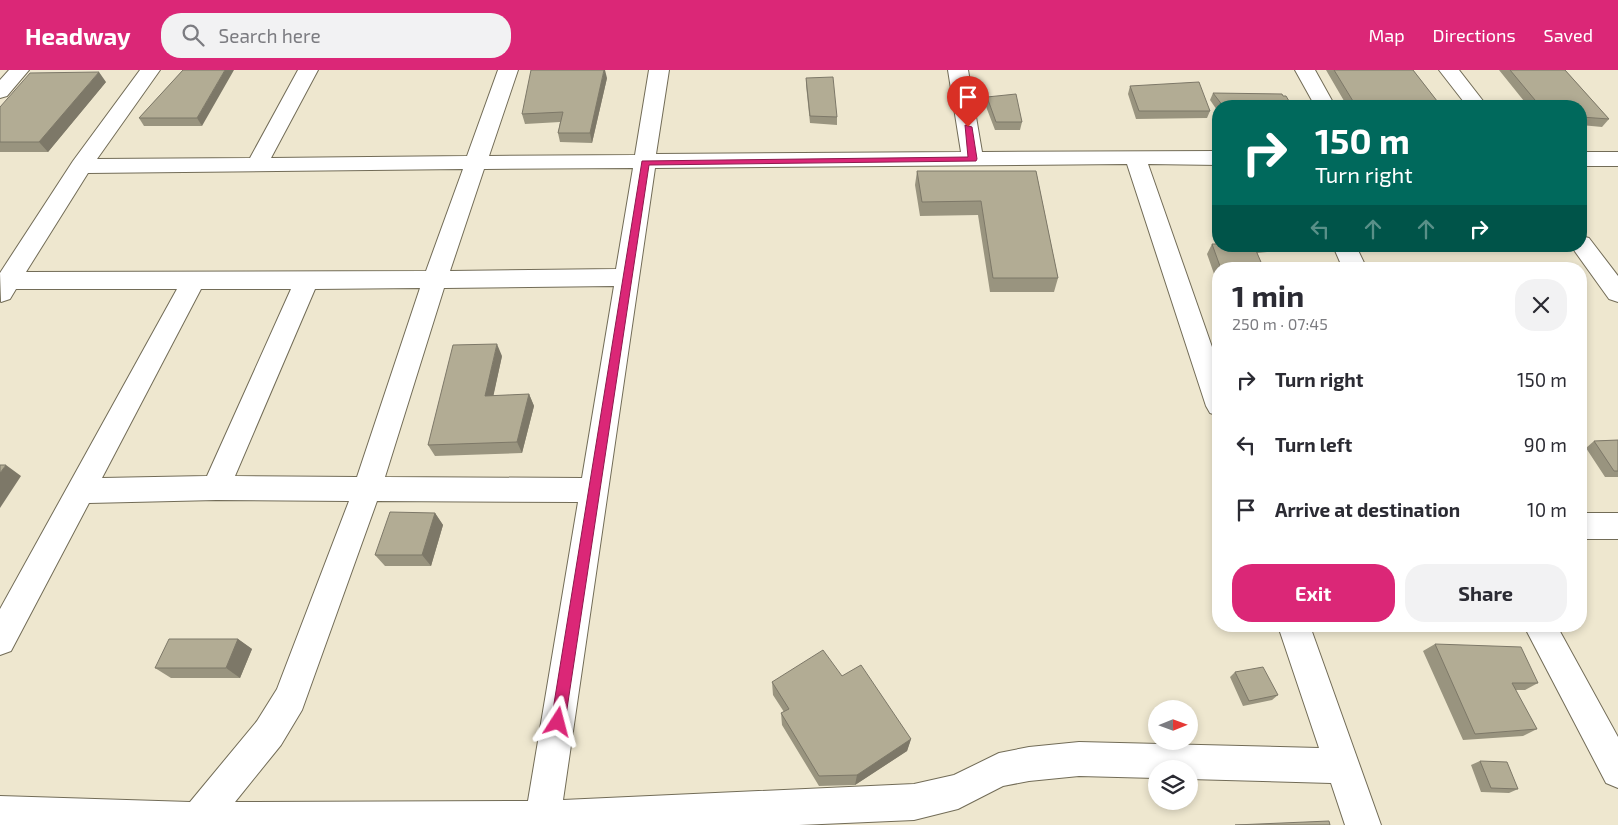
<!DOCTYPE html>
<html lang="en">
<head>
<meta charset="utf-8">
<style>
  :root { --surface:#fff; --page:#f2f2f3; --text:#2b2b33; --muted:#7c7c81; --accent:#db2777 }
  body { margin:0; font-family:"Exo 2",sans-serif; background:var(--page); color:var(--text); height:100vh; display:flex; flex-direction:column; font-size:19px; white-space:nowrap }
  * { box-sizing:border-box; margin:0 }
  p { font-size:16px; color:var(--muted) }
  .icon { flex:none; width:28px; height:28px; fill:none; stroke:currentColor; stroke-width:2; stroke-linecap:round; stroke-linejoin:round }
  .map { position:relative; flex:1; overflow:hidden }
  .sheet { position:absolute; left:1212px; top:192px; width:375px; height:370px; display:flex; flex-direction:column; background:var(--surface); border-radius:20px; box-shadow:0 2px 8px #0003 }
  .sheet>* { flex:none }
  .top-card { position:absolute; left:1212px; top:30px; width:375px; height:152px; border-radius:20px; box-shadow:0 2px 8px #0003; background:#00695c; color:#fff; overflow:hidden }
  .needle { width:32px; rotate:89deg }
  .fabs { position:absolute; left:1148px; top:630px; display:grid; gap:10px }
  .fabs a { display:grid; place-items:center; width:50px; height:50px; border-radius:50%; background:var(--surface); box-shadow:0 2px 8px #0003; font-size:25px }
  .pin { position:absolute; display:grid; place-items:center; width:42px; height:42px; color:#fff; margin:-51px -21px; border-radius:50% 50% 50% 0; rotate:-45deg; box-shadow:0 0 5px #0007 }
  .pin .icon { rotate:45deg }
  .me { position:absolute; width:55px; margin:-28px; rotate:9deg; stroke-linejoin:round; filter:drop-shadow(0 0 4px #0008) }
  .turn { display:flex; align-items:center; gap:18px; height:105px; padding:0 20px; font-size:22px }
  .turn .icon { width:65px; height:65px; stroke-width:2.5 }
  .turn b { display:block; font-size:35px; line-height:42px }
  .lanes { display:flex; align-items:center; height:48px; padding:0 20px; background:#0003; justify-content:center; gap:25px; direction:ltr }
  .lanes .off { opacity:.35 }
  .round { display:grid; place-items:center; flex:none; width:52px; height:52px; border-radius:20px; background:var(--page) }
  .summary { display:flex; align-items:center; justify-content:space-between; height:85px; padding:0 20px }
  h1 { font-size:30px; font-weight:700; line-height:38px }
  .cta { display:flex; gap:10px; margin-top:auto; padding:10px 20px }
  .cta a { flex:1; height:58px; border-radius:20px; background:var(--accent); color:#fff; font-size:20px; font-weight:700; line-height:58px; text-align:center }
  .cta a+a { background:var(--page); color:var(--text) }
  ul { padding:0; list-style:none }
  li { display:flex; align-items:center; gap:15px; height:65px; padding:0 20px }
  li div { flex:1 }
  li b { display:block; font-size:19px }
  li em { font-style:normal }
  header { display:flex; align-items:center; gap:30px; box-sizing:border-box; height:70px; padding:0 25px; background:var(--accent); color:#fff }
  header strong { font-size:24px }
  nav { display:flex; gap:28px; margin-inline-start:auto; font-size:18px }
  .search { width:350px; height:45px; background:var(--page); display:flex; align-items:center; gap:12px; box-sizing:border-box; padding:0 18px; border-radius:20px; color:var(--muted); font-size:19px }
  .map>svg:first-child { display:block }
</style>
</head>
<body>
<header>
<strong>Headway</strong>
<div class="search"><svg class="icon" aria-label="search" viewBox="0 0 24 24"><circle cx="10" cy="10" r="6"/><path d="M15 15l6 6"/></svg>Search here</div>
<nav><a>Map</a><a>Directions</a><a>Saved</a></nav>
</header>
<div class="map">
<svg width="1618" height="755" viewBox="0 0 1618 755">
  <rect width="100%" height="100%" fill="#eee7cf"/>
  <g fill="none" stroke-linecap="round" stroke-linejoin="round">
    <g stroke="#726c57" stroke-width="2">
      <path id="street" d="M 9,0 L 29,0 L 7,26 L 0,28 L 0,10 Z
        M 140,0 L 160,0 L 97,89 L 250,88 L 298,0 L 318,0 L 271,88 L 467,86 L 498,0 L 518,0 L 489,86 L 635,85 L 649,0 L 669,0 L 656,84 L 961,82 L 948,0 L 968,0 L 982,82 L 1219,81 L 1219,95 L 1148,94 L 1219,297 L 1219,346 L 1210,343 L 1206,336 L 1127,94 L 655,98 L 563,730 L 914,714 L 954,705 L 999,683 L 1029,677 L 1079,672 L 1319,678 L 1278,556 L 1310,556 L 1381,755 L 1345,755 L 1331,713 L 1189,709 L 1189,699 L 1156,699 L 1156,708 L 1079,706 L 1029,711 L 1003,716 L 958,739 L 914,750 L 799,755 L 0,755 L 0,726 L 190,732 L 257,651 L 277,619 L 349,431 L 216,430 L 89,433 L 11,581 L 0,585 L 0,539 L 177,219 L 16,219 L 10,229 L 1,232 L 0,203 L 73,91 ZM 633,98 L 616,199 L 450,201 L 484,99 ZM 463,99 L 426,201 L 26,202 L 88,103 ZM 614,216 L 582,408 L 385,407 L 444,218 ZM 420,218 L 357,407 L 235,406 L 315,219 ZM 201,219 L 291,219 L 207,406 L 102,408 ZM 377,431 L 578,432 L 528,731 L 235,732 L 281,675 L 302,640 Z
        M 1295,0 L 1315,0 L 1335,36 L 1315,36 Z
        M 1439,0 L 1459,0 L 1487,36 L 1467,36 Z
        M 1581,82 L 1618,82 L 1618,96 L 1581,96 Z
        M 1581,166 L 1589,168 L 1618,206 L 1618,232 L 1609,229 L 1571,176 L 1581,176 Z
        M 1333,176 L 1356,176 L 1367,199 L 1343,199 Z
        M 1581,443 L 1618,443 L 1618,469 L 1581,469 Z
        M 1524,556 L 1557,556 L 1618,667 L 1618,718 L 1606,713 Z"/>
    </g>
    <use href="#street" fill="#fff" fill-rule="evenodd"/>
  </g>
  <path fill="#99947f" d="M 183,0 L 202,56 L 144,56 L 139,48 Z
    M 1326,0 L 1413,0 L 1441,36 L 1347,36 Z
    M 1499,0 L 1565,0 L 1609,49 L 1602,57 L 1581,55 L 1581,36 L 1528,36 Z
    M 607,8 L 592,73 L 560,72 L 558,63 L 560,52 L 525,54 L 522,44 Z
    M 806,8 L 837,47 L 837,55 L 810,53 L 806,15 Z
    M 106,12 L 48,82 L 0,82 L 0,37 Z
    M 1130,16 L 1210,41 L 1207,48 L 1136,49 L 1128,24 Z
    M 1213,23 L 1283,26 L 1292,36 L 1219,36 L 1219,43 L 1210,30 Z
    M 987,27 L 1022,52 L 1020,60 L 995,60 L 985,34 Z
    M 917,101 L 1036,101 L 1058,208 L 1054,222 L 990,222 L 978,145 L 920,146 L 915,115 Z
    M 1212,174 L 1219,176 L 1279,176 L 1276,181 L 1257,183 L 1264,199 L 1219,199 L 1219,218 L 1207,184 Z
    M 502,286 L 493,326 L 529,324 L 534,336 L 522,383 L 435,386 L 428,375 Z
    M 1618,370 L 1618,407 L 1605,407 L 1586,378 L 1594,371 Z
    M 435,443 L 443,455 L 431,496 L 385,496 L 375,485 Z
    M 238,569 L 252,579 L 240,608 L 171,608 L 155,598 Z
    M 1435,574 L 1538,613 L 1525,620 L 1515,620 L 1537,659 L 1523,666 L 1463,670 L 1423,581 Z
    M 1235,602 L 1278,625 L 1272,630 L 1243,636 L 1230,607 Z
    M 842,606 L 911,669 L 907,681 L 855,715 L 819,716 L 782,655 L 781,643 L 784,642 L 773,625 L 772,612 Z
    M 1480,691 L 1518,719 L 1509,723 L 1481,722 L 1471,695 Z"/>
  <path fill="#7d7868" d="M 225,0 L 234,0 L 202,56 L 197,48 Z
    M 604,0 L 605,0 L 607,8 L 592,73 L 590,63 Z
    M 99,2 L 106,12 L 48,82 L 39,72 Z
    M 497,274 L 502,286 L 491,337 L 485,326 Z
    M 529,324 L 534,336 L 522,383 L 517,372 Z
    M 6,395 L 21,406 L 0,438 L 0,403 Z
    M 435,443 L 443,455 L 431,496 L 422,485 Z
    M 238,569 L 252,579 L 240,608 L 226,598 Z
    M 911,669 L 907,681 L 855,715 L 857,705 Z"/>
  <path fill="#b2ac94" stroke="#7d7868" d="M 183,0 L 225,0 L 197,48 L 139,48 Z
    M 531,0 L 604,0 L 590,63 L 558,63 L 563,42 L 522,44 Z
    M 1334,0 L 1413,0 L 1441,36 L 1356,36 Z
    M 1510,0 L 1565,0 L 1609,49 L 1581,47 L 1581,36 L 1540,36 Z
    M 99,2 L 39,72 L 0,72 L 0,37 L 30,3 Z
    M 833,7 L 837,47 L 810,46 L 806,8 Z
    M 1199,12 L 1210,41 L 1139,41 L 1130,16 Z
    M 1213,23 L 1282,24 L 1283,26 L 1286,26 L 1292,36 L 1223,36 Z
    M 1016,24 L 1022,52 L 996,52 L 987,27 Z
    M 917,101 L 1036,101 L 1058,208 L 993,208 L 981,131 L 922,132 Z
    M 1212,174 L 1219,174 L 1219,176 L 1254,176 L 1264,199 L 1221,199 Z
    M 497,274 L 485,326 L 529,324 L 517,372 L 428,375 L 453,275 Z
    M 1618,370 L 1618,401 L 1614,401 L 1594,371 Z
    M 0,395 L 6,395 L 0,403 Z
    M 390,442 L 435,443 L 422,485 L 375,485 Z
    M 169,569 L 238,569 L 226,598 L 155,598 Z
    M 1435,574 L 1521,577 L 1538,613 L 1512,613 L 1537,659 L 1475,664 Z
    M 823,580 L 842,606 L 861,595 L 911,669 L 857,705 L 819,706 L 781,643 L 789,639 L 772,612 Z
    M 1263,597 L 1278,625 L 1249,631 L 1235,602 Z
    M 1480,691 L 1507,692 L 1518,719 L 1491,718 Z
    M 1329,751 L 1330,755 L 1235,755 Z"/>
  <path fill="#db2777" stroke="#8e194d" d="M 965,55 L 972,57 L 977,89 L 976,91 L 649,95 L 565,652 L 563,657 L 558,659 L 553,657 L 551,652 L 642,91 L 968,87 Z"/>
</svg>
<div class="fabs">
<a><svg class="needle" viewBox="-14 -14 28 28"><path d="M0-13l5 13h-10z" fill="#e53935"/><path d="M0 13l5-13h-10z" fill="#7c7c81"/></svg></a>
<a><svg class="icon" aria-label="layers" viewBox="0 0 24 24"><path d="M12 4l9 5-9 5-9-5zM3 14l9 5 9-5"/></svg></a>
</div>
<div class="pin" style="left:968px;top:57px;background:#d93025"><svg class="icon" aria-label="arrive" viewBox="0 0 24 24"><path d="M6 21V4h12l-3 4 3 4H6"/></svg></div>
<svg class="me" style="left:558px;top:652px" viewBox="-20 -20 40 40"><path d="M0-17L14 15 0 8-14 15z" fill="#db2777" stroke="#fff" stroke-width="4"/></svg>
<div class="top-card">
<div class="turn"><svg class="icon" aria-label="right" viewBox="0 0 24 24"><path d="M7 20v-9h11M14 6l5 5-5 5"/></svg><div><b>150 m</b>Turn right</div></div>
<div class="lanes"><svg class="icon off" aria-label="left" viewBox="0 0 24 24"><path d="M17 20v-9H6M10 6l-5 5 5 5"/></svg><svg class="icon off" aria-label="ahead" viewBox="0 0 24 24"><path d="M12 20V5M6 11l6-6 6 6"/></svg><svg class="icon off" aria-label="ahead" viewBox="0 0 24 24"><path d="M12 20V5M6 11l6-6 6 6"/></svg><svg class="icon" aria-label="right" viewBox="0 0 24 24"><path d="M7 20v-9h11M14 6l5 5-5 5"/></svg></div>
</div>
<section class="sheet">
<div class="summary"><div><h1>1 min</h1><p>250 m · 07:45</p></div><a class="round"><svg class="icon" aria-label="close" viewBox="0 0 24 24"><path d="M6 6l12 12M18 6L6 18"/></svg></a></div>
<ul>
<li><svg class="icon" aria-label="right" viewBox="0 0 24 24"><path d="M7 20v-9h11M14 6l5 5-5 5"/></svg><div><b>Turn right</b></div><em>150 m</em></li>
<li><svg class="icon" aria-label="left" viewBox="0 0 24 24"><path d="M17 20v-9H6M10 6l-5 5 5 5"/></svg><div><b>Turn left</b></div><em>90 m</em></li>
<li><svg class="icon" aria-label="arrive" viewBox="0 0 24 24"><path d="M6 21V4h12l-3 4 3 4H6"/></svg><div><b>Arrive at destination</b></div><em>10 m</em></li>
</ul>
<div class="cta"><a>Exit</a><a>Share</a></div>
</section>
</div>
</body>
</html>
